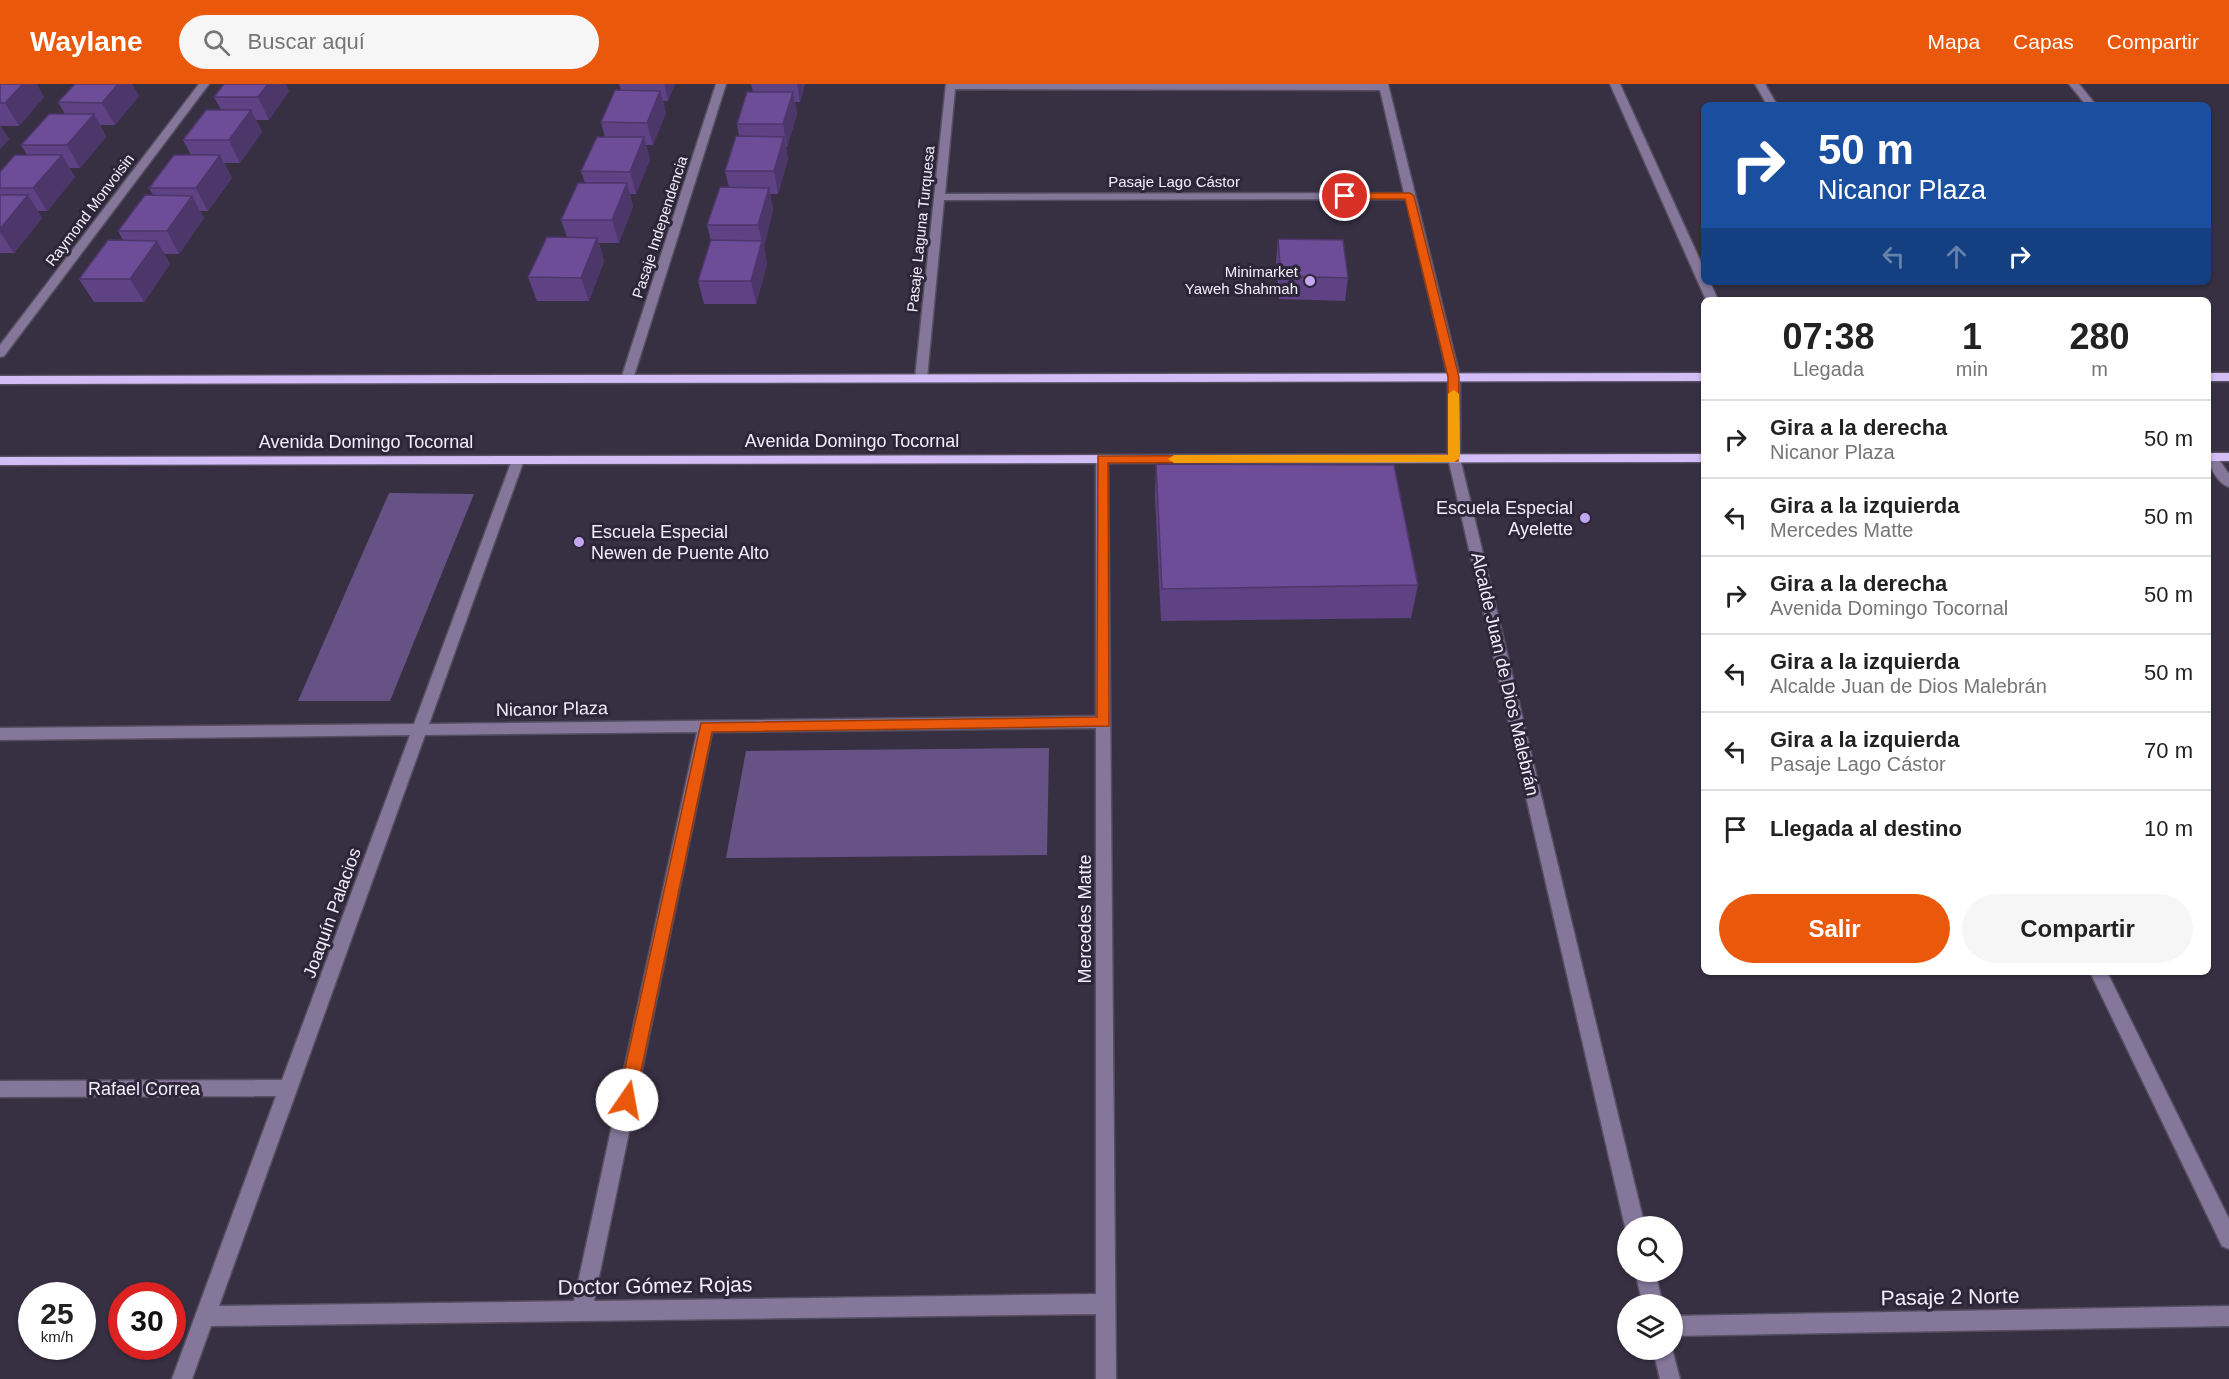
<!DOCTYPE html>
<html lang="es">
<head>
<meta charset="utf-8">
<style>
  :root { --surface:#fff; --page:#f6f6f6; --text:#222; --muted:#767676; --line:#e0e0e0; --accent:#ea580c }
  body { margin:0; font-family:Helvetica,sans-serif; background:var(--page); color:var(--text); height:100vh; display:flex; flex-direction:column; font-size:22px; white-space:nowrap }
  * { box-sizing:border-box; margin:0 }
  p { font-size:20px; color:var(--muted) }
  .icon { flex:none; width:33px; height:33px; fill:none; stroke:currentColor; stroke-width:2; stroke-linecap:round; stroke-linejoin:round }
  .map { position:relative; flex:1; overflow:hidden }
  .details { position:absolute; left:1701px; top:213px; width:510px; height:678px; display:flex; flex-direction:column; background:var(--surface); border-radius:9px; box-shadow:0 2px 4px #0004 }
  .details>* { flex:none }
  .hud { position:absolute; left:1701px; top:18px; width:510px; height:183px; border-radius:9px; box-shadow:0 2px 4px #0004; background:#1a4fa0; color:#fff; overflow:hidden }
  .tools { position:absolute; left:1617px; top:1132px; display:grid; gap:12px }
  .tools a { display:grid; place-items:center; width:66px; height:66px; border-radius:50%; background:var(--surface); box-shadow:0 2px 4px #0004; font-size:30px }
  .speed { position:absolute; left:18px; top:1198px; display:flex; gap:12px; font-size:30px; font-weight:700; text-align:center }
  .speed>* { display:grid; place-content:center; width:78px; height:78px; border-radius:50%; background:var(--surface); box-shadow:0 2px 4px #0004; line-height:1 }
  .speed small { font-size:15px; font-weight:400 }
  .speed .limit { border:9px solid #d22; background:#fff; color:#111 }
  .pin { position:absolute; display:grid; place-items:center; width:51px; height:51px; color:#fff; margin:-26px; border:3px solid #fff; border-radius:50%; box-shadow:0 2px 6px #0007 }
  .me { position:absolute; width:66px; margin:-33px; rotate:12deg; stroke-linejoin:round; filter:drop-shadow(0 0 4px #0008) }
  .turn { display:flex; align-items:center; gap:21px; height:126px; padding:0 18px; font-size:27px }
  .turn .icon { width:78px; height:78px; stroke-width:2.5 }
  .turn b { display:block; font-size:42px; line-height:51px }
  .lanes { display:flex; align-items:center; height:57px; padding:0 18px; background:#0003; justify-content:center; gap:30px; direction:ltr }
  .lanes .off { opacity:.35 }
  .eta { display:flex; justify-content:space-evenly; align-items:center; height:102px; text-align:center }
  .eta b { font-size:36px; font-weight:700; line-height:42px }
  .button { display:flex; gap:12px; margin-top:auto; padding:12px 18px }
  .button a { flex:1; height:69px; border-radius:36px; background:var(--accent); color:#fff; font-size:24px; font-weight:700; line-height:69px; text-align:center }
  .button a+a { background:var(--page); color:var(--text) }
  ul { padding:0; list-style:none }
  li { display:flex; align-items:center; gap:18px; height:78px; padding:0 18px; border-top:2px solid var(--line) }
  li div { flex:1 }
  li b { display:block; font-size:22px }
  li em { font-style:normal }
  header { display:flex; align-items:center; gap:36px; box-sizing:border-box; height:84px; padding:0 30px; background:var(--accent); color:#fff }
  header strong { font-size:28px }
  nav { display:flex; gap:33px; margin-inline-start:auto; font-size:21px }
  .search { width:420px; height:54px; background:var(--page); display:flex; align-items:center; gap:15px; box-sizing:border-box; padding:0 21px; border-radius:33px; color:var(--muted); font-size:22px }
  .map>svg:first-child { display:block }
</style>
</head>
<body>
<header>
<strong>Waylane</strong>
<div class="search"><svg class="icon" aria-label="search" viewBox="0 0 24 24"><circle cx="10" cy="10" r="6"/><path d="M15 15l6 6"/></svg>Buscar aquí</div>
<nav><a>Mapa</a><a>Capas</a><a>Compartir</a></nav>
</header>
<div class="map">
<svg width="2229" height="1295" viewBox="0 0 2229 1295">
  <rect width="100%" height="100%" fill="#373043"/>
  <path fill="#675286" d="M 389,409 L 474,410 L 390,617 L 298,617 Z
    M 1049,664 L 1047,771 L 726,774 L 746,667 Z"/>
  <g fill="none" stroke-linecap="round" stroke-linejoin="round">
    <g stroke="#554e60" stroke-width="3">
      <path id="minor" d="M 199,0 L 209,0 L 4,272 L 0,273 L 0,261 Z
        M 716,0 L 726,0 L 633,295 L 631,298 L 623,298 L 621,295 Z
        M 946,0 L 1388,0 L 1460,293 L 1460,374 L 1645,1143 L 1628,1143 L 1628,1148 L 1625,1143 L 1448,374 L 1448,293 L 1406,115 L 944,116 L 927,294 L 921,298 L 915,294 ZM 955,5 L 1380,6 L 1404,109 L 945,110 Z
        M 1610,0 L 1620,0 L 1704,185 L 1704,198 L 1710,198 L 1718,216 L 1706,216 Z
        M 1755,0 L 1765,0 L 1777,21 L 1767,21 Z
        M 2069,0 L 2079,0 L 2096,21 L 2086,21 Z
        M 2208,369 L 2215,370 L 2229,390 L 2229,403 C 2217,399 2208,381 2208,369 Z
        M 1102,371 L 1108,375 L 1116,1295 L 1096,1295 L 1096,1230 L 211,1242 L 192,1295 L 172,1295 L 276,1012 L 0,1013 L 0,997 L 282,996 L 410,651 L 0,656 L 0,644 L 414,640 L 512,376 L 518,372 L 524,376 L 429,640 L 1096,632 L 1096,375 ZM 1096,644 L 1096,1210 L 594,1217 L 712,648 ZM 697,648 L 574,1217 L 219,1222 L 425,651 Z
        M 2090,888 L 2107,888 L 2229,1135 L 2229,1165 L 2222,1162 Z
        M 1635,1188 L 1655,1188 L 1663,1221 L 1643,1221 Z
        M 2229,1222 L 2229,1242 L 1672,1252 L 1672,1232 Z
        M 1672,1265 L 1680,1295 L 1660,1295 L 1653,1266 Z"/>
    </g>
    <g stroke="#554e60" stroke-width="3">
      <path id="major" d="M 1704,289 L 1704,297 L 0,300 L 0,292 Z
        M 2208,289 L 2229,289 L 2229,297 L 2208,297 Z
        M 2208,369 L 2229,369 L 2229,377 L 2208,377 Z
        M 1704,370 L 1704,378 L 0,381 L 0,373 Z"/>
    </g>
    <use href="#minor" fill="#84779a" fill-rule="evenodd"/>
    <use href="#major" fill="#d2bdf6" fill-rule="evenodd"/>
  </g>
  <path fill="#5e4283" d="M 0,0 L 44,13 L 19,42 L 0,42 L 9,55 L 0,65 Z
    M 75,0 L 132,0 L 139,12 L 115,41 L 100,41 L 106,53 L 80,84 L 69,84 L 75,93 L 47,127 L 38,127 L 42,134 L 14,169 L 0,169 L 0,88 L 27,71 L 21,61 L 65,30 L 58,18 Z
    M 619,0 L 675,0 L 668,17 L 663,17 L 666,29 L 653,61 L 646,61 L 650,76 L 636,110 L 630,110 L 633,122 L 619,159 L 599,159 L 604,177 L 589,217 L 537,217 L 528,193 L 567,153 L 561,136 L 585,99 L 581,87 L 605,53 L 601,38 L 621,6 Z
    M 751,0 L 805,0 L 800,18 L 795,18 L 797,30 L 787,63 L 786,63 L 788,75 L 778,110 L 770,110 L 773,126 L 764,162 L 767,180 L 756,220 L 704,220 L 698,197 L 711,157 L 707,141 L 729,104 L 725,87 L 739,52 L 737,40 L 753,8 Z
    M 289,7 L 269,36 L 256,36 L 262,48 L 240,79 L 224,79 L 232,94 L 208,127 L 200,127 L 204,134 L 179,170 L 164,170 L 170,180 L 144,218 L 94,218 L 79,195 L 123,156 L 118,147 L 153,111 L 149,104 L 191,71 L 183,56 L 221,26 L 214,13 Z
    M 1278,155 L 1348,194 L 1345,217 L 1279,215 L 1276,178 Z
    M 1156,380 L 1418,501 L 1411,534 L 1161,537 L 1155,413 Z"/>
  <path fill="#4c366a" d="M 23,0 L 37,0 L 44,13 L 19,42 L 5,19 Z
    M 118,0 L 132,0 L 139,12 L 115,41 L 102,19 Z
    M 268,0 L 286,0 L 289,7 L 269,36 L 258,13 Z
    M 664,0 L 675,0 L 668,17 Z
    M 797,0 L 805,0 L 800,18 Z
    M 660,7 L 666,29 L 653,61 L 647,39 Z
    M 793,8 L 797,30 L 787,63 L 783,40 Z
    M 251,26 L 262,48 L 240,79 L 229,56 Z
    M 94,30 L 106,53 L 80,84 L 67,61 Z
    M 0,41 L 9,55 L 0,65 Z
    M 644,53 L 650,76 L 636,110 L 630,88 Z
    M 784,53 L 788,75 L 778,110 L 774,87 Z
    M 62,71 L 75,93 L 47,127 L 33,104 Z
    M 220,71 L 232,94 L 208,127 L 196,104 Z
    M 627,99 L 633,122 L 619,159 L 612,136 Z
    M 769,104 L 773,126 L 764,162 L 767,180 L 756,220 L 751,197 L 762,158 L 758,141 Z
    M 28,111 L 42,134 L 14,169 L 0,148 L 0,145 Z
    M 192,112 L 204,134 L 179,170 L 167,147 Z
    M 597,154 L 604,177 L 589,217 L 581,194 Z
    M 157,157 L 170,180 L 144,218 L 130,195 Z"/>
  <path fill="#6d4d98" stroke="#4c366a" stroke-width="1.5" d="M 0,0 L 23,0 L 5,19 L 0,19 Z
    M 75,0 L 118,0 L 102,19 L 58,18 Z
    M 224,0 L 268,0 L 258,13 L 214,13 Z
    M 615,6 L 660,7 L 647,39 L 601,38 Z
    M 747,8 L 793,8 L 783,40 L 737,40 Z
    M 206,26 L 251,26 L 229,56 L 183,56 Z
    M 49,30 L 94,30 L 67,61 L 21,61 Z
    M 736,52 L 784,53 L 774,87 L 725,87 Z
    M 597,53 L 644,53 L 630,88 L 581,87 Z
    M 15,71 L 62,71 L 33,104 L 0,104 L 0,88 Z
    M 174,71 L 220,71 L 196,104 L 149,104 Z
    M 578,99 L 627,99 L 612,136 L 561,136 Z
    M 720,103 L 769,104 L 758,141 L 707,141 Z
    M 0,111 L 28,111 L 0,145 Z
    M 145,111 L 192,112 L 167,147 L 118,147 Z
    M 547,153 L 597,154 L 581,194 L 528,193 Z
    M 1278,155 L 1343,156 L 1348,194 L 1281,192 Z
    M 108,156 L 157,157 L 130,195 L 79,195 Z
    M 711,156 L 762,157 L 751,197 L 698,197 Z
    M 1156,380 L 1394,381 L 1418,501 L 1162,505 Z"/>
  <path fill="#ea580c" stroke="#983908" stroke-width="1.5" d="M 1410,109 L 1414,112 L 1459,293 L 1458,377 L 1108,379 L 1109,642 L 712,648 L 635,1016 L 633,1022 L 627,1024 L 621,1022 L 618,1016 L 701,639 L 1097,633 L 1098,372 L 1448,371 L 1448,293 L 1405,115 L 1345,115 L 1341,112 L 1345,109 Z"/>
  <path fill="#f59e0b" d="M 1454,306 L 1459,310 L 1460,374 L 1454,378 L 1174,379 L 1168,375 L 1174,371 L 1448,371 L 1448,310 Z"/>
  <g fill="#c4a7f1" stroke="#2d2639" stroke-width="2">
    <circle cx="1310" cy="197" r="6"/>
    <circle cx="1585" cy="434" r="6"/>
    <circle cx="579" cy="458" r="6"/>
  </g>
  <g text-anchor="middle" stroke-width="6" stroke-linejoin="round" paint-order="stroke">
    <g font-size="15" fill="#f3eefb" stroke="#2d2639">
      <text x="1174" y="103">Pasaje Lago Cástor</text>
      <text transform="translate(90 126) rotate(-53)" y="5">Raymond Monvoisin</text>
      <text transform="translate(660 143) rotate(-72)" y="5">Pasaje Independencia</text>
      <text transform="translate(921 145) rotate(-84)" y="5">Pasaje Laguna Turquesa</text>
    </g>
    <g font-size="15" fill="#f3eefb" stroke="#2d2639" text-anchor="end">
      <text x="1298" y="193">Minimarket<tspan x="1298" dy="17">Yaweh Shahmah</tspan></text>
    </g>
    <g font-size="18" fill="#f3eefb" stroke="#2d2639">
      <text x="852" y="363">Avenida Domingo Tocornal</text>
      <text x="366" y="364">Avenida Domingo Tocornal</text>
      <text transform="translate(1505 590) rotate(77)" y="6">Alcalde Juan de Dios Malebrán</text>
      <text transform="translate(552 625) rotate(-1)" y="6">Nicanor Plaza</text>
      <text transform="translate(332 829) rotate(-70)" y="6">Joaquín Palacios</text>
      <text transform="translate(1085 835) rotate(-90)" y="6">Mercedes Matte</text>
      <text x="144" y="1011">Rafael Correa</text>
    </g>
    <g font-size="18" fill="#f3eefb" stroke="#2d2639" text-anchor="end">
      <text x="1573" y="430">Escuela Especial<tspan x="1573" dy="21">Ayelette</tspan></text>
      <text x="591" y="454" text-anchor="start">Escuela Especial<tspan x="591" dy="21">Newen de Puente Alto</tspan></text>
    </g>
    <g font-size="21" fill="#f3eefb" stroke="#2d2639">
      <text transform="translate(655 1202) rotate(-1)" y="7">Doctor Gómez Rojas</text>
      <text transform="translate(1950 1213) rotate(-1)" y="7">Pasaje 2 Norte</text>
    </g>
  </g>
</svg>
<div class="tools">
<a><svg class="icon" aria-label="search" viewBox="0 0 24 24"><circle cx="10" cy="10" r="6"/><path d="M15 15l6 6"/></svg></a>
<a><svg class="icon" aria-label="layers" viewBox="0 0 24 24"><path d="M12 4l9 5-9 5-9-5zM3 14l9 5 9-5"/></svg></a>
</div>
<div class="speed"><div>25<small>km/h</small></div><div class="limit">30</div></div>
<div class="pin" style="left:1345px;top:112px;background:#d93025"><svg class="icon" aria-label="arrive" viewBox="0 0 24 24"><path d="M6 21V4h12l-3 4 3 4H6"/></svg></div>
<svg class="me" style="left:627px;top:1016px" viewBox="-20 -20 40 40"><circle r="19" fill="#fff"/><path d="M0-13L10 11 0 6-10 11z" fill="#ea580c"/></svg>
<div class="hud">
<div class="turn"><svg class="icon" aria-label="right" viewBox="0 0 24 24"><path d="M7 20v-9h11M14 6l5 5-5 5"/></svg><div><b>50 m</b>Nicanor Plaza</div></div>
<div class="lanes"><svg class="icon off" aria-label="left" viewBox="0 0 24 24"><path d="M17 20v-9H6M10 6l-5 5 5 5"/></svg><svg class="icon off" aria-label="ahead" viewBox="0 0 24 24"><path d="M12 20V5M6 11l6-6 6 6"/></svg><svg class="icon" aria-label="right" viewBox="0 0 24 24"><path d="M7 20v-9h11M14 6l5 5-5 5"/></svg></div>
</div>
<section class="details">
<div class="eta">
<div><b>07:38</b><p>Llegada</p></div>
<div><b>1</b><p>min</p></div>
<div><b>280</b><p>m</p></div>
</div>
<ul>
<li><svg class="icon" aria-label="right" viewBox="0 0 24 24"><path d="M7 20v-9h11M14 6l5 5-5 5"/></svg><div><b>Gira a la derecha</b><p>Nicanor Plaza</p></div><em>50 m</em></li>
<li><svg class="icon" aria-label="left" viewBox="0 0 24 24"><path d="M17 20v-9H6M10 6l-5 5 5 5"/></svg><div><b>Gira a la izquierda</b><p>Mercedes Matte</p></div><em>50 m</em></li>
<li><svg class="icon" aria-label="right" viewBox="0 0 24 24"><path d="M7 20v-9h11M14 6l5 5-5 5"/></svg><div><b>Gira a la derecha</b><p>Avenida Domingo Tocornal</p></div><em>50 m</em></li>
<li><svg class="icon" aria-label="left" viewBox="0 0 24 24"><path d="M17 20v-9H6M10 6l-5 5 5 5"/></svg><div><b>Gira a la izquierda</b><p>Alcalde Juan de Dios Malebrán</p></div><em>50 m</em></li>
<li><svg class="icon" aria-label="left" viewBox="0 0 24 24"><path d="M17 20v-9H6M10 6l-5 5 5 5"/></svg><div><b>Gira a la izquierda</b><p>Pasaje Lago Cástor</p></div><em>70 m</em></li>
<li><svg class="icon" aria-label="arrive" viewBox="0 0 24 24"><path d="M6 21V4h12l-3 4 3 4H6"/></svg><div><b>Llegada al destino</b></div><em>10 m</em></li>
</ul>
<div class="button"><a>Salir</a><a>Compartir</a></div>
</section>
</div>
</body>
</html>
